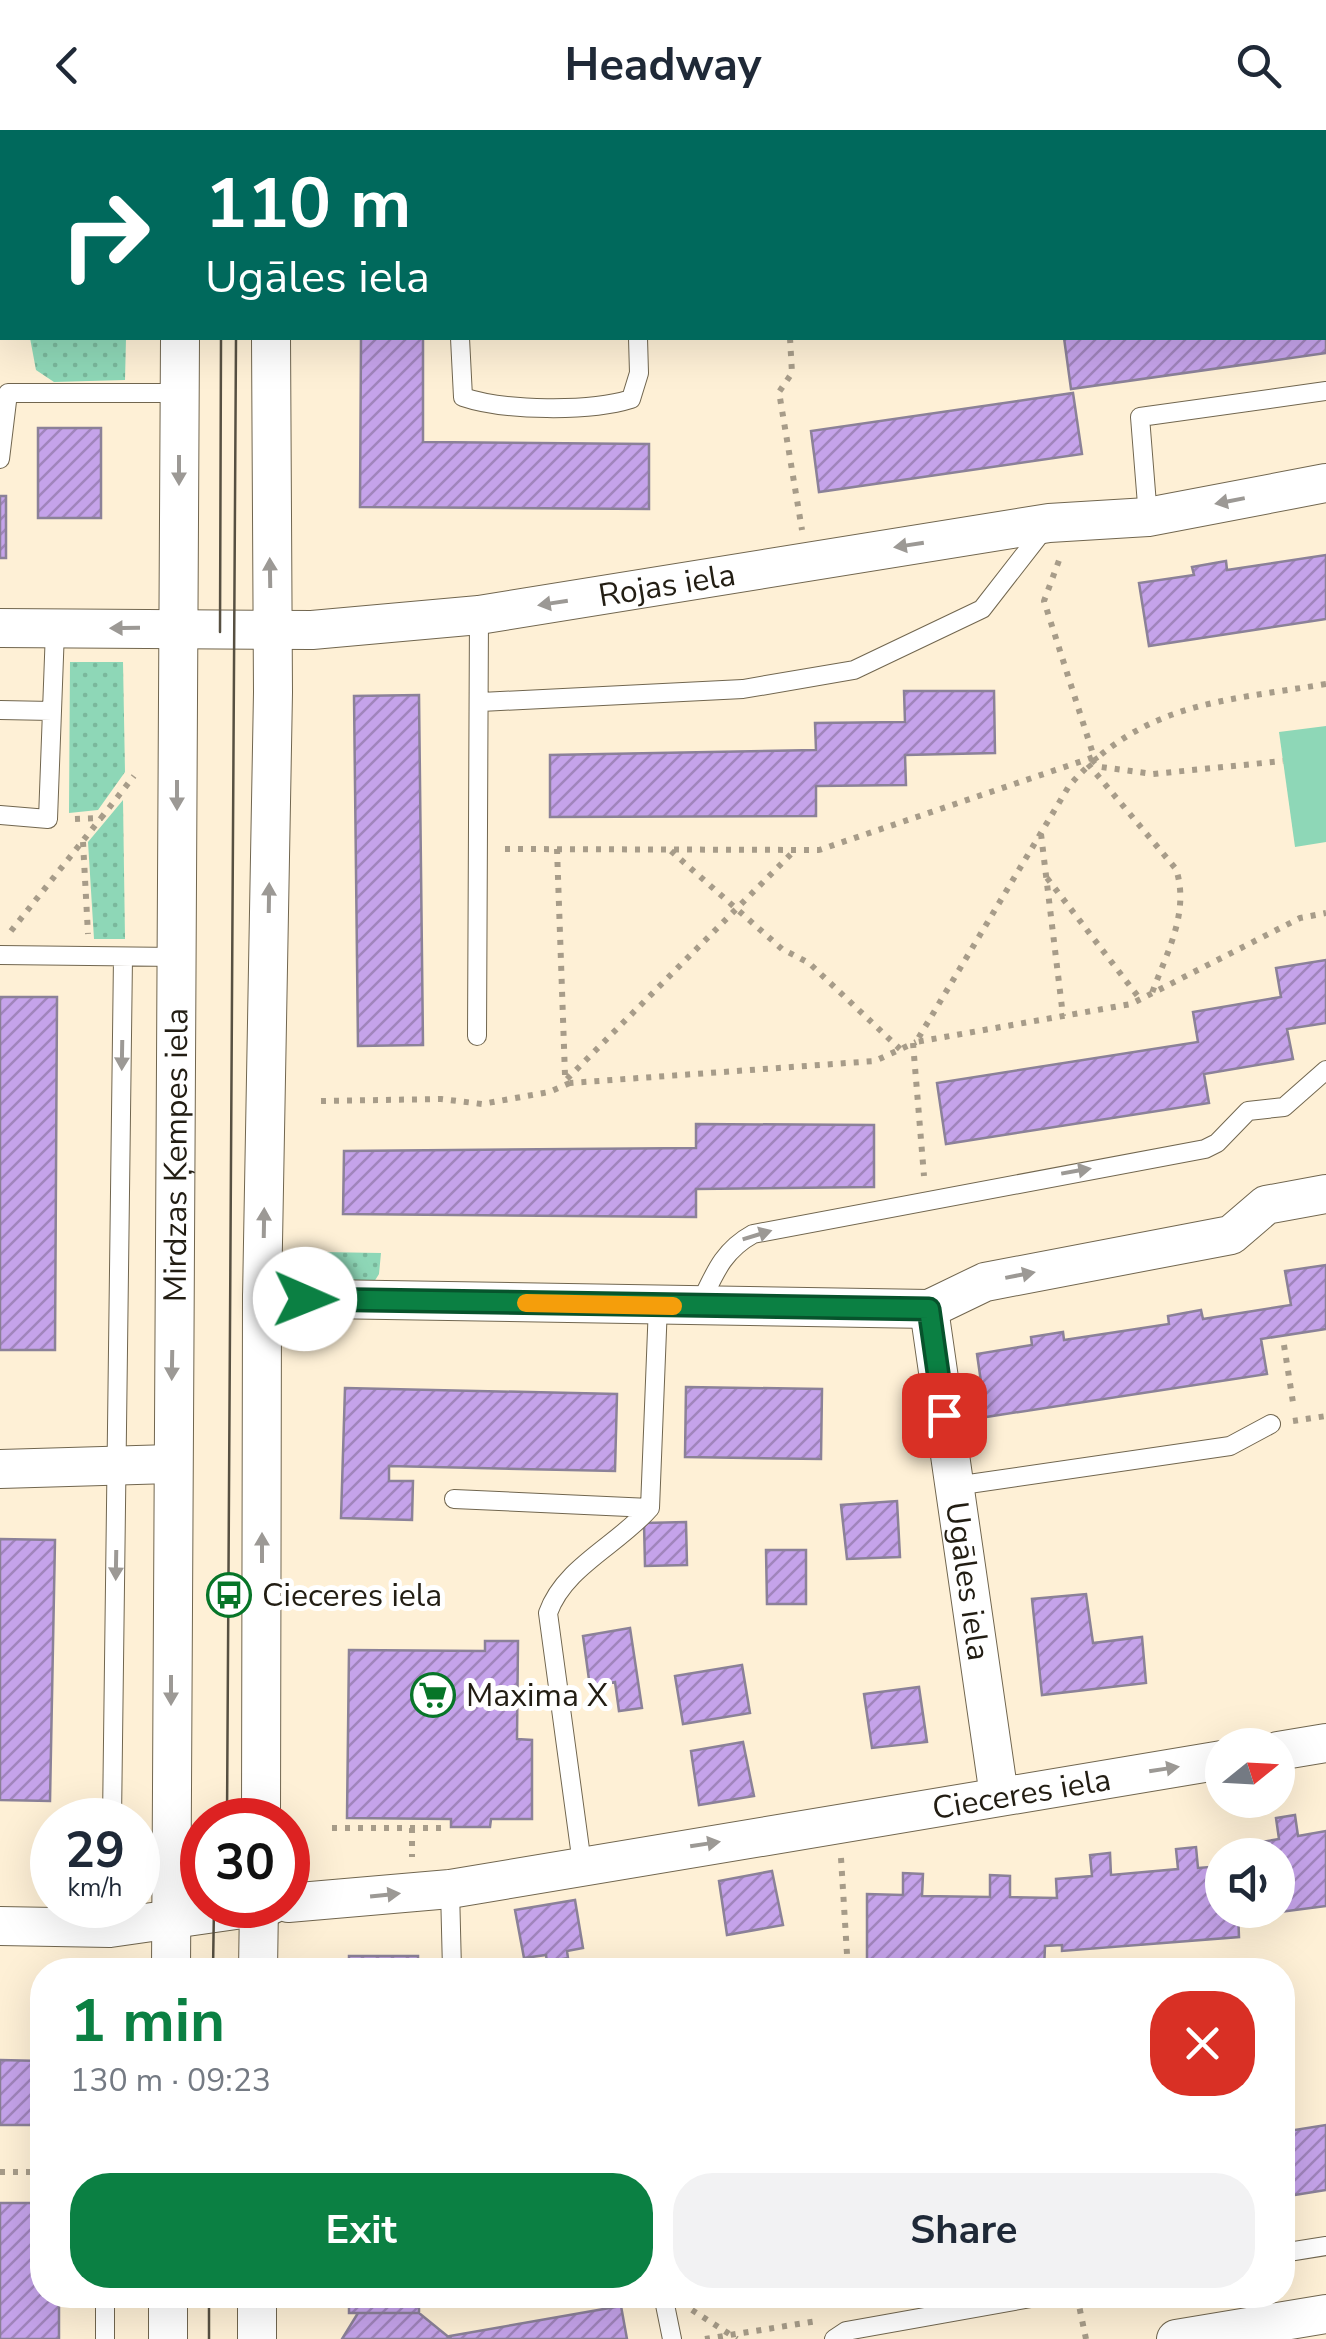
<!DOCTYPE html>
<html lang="en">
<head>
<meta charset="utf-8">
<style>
  :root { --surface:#fff; --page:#f2f2f3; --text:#1f2937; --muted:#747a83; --accent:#0b8043 }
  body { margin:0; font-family:"Nunito Sans",sans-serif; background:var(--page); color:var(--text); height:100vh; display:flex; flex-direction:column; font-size:38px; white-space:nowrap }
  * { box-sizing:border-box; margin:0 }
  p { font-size:32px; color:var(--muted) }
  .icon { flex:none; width:55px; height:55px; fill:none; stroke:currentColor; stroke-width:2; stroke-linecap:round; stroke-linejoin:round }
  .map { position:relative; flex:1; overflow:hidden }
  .side { position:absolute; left:30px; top:1828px; width:1265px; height:350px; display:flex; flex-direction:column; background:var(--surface); border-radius:40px; box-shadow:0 10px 40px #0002 }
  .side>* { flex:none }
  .guide { position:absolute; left:0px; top:0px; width:1328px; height:210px; box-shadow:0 10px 40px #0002; background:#00695c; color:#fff; overflow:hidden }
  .needle { width:65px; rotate:72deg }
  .fabs { position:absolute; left:1205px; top:1598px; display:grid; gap:20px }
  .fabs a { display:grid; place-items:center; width:90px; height:90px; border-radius:50%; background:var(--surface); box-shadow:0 10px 40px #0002; font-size:50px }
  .speed { position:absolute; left:30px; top:1668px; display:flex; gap:20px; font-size:50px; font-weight:700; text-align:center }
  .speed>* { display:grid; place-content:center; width:130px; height:130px; border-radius:50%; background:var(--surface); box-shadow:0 10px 40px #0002; line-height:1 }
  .speed small { font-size:25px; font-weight:400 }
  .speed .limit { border:15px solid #d22; background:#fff; color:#111 }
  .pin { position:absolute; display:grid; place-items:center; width:85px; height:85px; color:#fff; margin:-42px; border-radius:20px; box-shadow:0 5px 15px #0006 }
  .me { position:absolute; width:110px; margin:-55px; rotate:91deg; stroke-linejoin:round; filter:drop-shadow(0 0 8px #0008) }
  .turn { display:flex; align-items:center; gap:35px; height:210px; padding:0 40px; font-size:45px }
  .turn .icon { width:130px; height:130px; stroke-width:2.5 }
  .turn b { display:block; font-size:70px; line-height:85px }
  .round { display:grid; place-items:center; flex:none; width:105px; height:105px; border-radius:40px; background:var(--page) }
  .summary { display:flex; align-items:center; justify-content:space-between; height:170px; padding:0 40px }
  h1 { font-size:60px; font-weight:700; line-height:75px; color:var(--accent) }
  .primary-button { display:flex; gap:20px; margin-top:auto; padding:20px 40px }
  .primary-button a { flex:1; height:115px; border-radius:40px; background:var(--accent); color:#fff; font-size:40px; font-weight:700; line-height:115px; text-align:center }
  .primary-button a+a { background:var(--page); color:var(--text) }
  header { display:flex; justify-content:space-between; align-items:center; height:130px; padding:0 40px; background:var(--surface); font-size:45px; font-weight:700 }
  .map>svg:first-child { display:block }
</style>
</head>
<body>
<header><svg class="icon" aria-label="back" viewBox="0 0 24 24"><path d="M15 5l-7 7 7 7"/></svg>Headway<svg class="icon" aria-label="search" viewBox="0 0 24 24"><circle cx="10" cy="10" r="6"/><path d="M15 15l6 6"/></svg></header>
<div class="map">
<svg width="1326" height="2209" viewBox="0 0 1326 2209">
  <defs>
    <pattern id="grass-dots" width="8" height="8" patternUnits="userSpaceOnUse" patternTransform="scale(2.5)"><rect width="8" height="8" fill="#8ed7b7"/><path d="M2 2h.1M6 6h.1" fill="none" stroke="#7ab89c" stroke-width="1.8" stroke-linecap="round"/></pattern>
    <pattern id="building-hatch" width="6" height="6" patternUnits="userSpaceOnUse" patternTransform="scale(2.5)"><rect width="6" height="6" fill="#c5a3ea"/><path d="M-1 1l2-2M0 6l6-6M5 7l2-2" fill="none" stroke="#a084bc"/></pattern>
  </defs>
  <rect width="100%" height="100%" fill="#fef0d6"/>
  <path fill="url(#grass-dots)" d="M 30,208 L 126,208 L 125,250 L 54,252 L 36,240 Z
    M 70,532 L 123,532 L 125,642 L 98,680 L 69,683 Z
    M 123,670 L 125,809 L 94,809 L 88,712 Z
    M 322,1122 L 381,1123 L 379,1144 L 374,1152 L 320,1154 Z"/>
  <path fill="#8ed7b7" d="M 1326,596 L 1326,712 L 1295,717 L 1279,602 Z"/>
  <path fill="url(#building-hatch)" stroke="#8b8198" stroke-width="2.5" d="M 362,0 L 424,0 L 424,2 L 362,2 Z
    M 1326,161 L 1326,223 L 1071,259 L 1064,208 L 1325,208 Z
    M 361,208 L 423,208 L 423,312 L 649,314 L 649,379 L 360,377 Z
    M 1073,263 L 1082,324 L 819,362 L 811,301 Z
    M 38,298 L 101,298 L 101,388 L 38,388 Z
    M 0,366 L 6,366 L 6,428 L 0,428 Z
    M 1326,425 L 1326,489 L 1149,516 L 1139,453 L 1194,445 L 1192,437 L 1226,431 L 1227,440 Z
    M 904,561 L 994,561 L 995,623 L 905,625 L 906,655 L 816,656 L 816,686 L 550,687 L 550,625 L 816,620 L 815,593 L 905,592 Z
    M 419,565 L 423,915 L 358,916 L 354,566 Z
    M 1326,830 L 1326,893 L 1287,899 L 1293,929 L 1204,944 L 1209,973 L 946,1014 L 937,953 L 1198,912 L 1193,882 L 1281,867 L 1276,838 Z
    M 0,867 L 57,867 L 55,1220 L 0,1220 Z
    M 696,994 L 874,995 L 874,1057 L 696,1059 L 696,1087 L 343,1084 L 344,1021 L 696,1018 Z
    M 1326,1135 L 1326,1199 L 1261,1209 L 1267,1244 L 986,1287 L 977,1224 L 1032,1215 L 1031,1207 L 1063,1202 L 1064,1210 L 1169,1194 L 1168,1186 L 1201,1180 L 1203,1189 L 1291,1175 L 1285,1141 Z
    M 686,1257 L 822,1259 L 821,1329 L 685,1327 Z
    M 345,1258 L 617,1264 L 615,1341 L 389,1336 L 389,1351 L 413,1351 L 412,1390 L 341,1388 Z
    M 897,1371 L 900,1427 L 847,1429 L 841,1375 Z
    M 686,1392 L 687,1435 L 645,1436 L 644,1393 Z
    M 0,1409 L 55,1410 L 50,1671 L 0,1670 Z
    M 766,1420 L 806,1420 L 806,1474 L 767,1474 Z
    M 1086,1464 L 1093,1513 L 1142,1507 L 1146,1553 L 1042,1565 L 1032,1469 Z
    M 630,1498 L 642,1578 L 619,1581 L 615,1552 L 590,1557 L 583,1506 Z
    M 485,1511 L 518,1511 L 517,1609 L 532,1610 L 532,1689 L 491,1689 L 490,1697 L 451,1697 L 451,1689 L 347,1688 L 349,1520 L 485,1521 Z
    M 742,1535 L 750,1583 L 683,1594 L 675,1546 Z
    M 919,1557 L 927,1612 L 872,1618 L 864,1564 Z
    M 743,1612 L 754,1666 L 699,1675 L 691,1621 Z
    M 1295,1685 L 1298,1706 L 1326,1701 L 1326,1776 L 1256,1785 L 1255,1780 L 1278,1780 L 1278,1725 L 1245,1725 L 1244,1715 L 1279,1709 L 1276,1688 Z
    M 1196,1717 L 1198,1738 L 1222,1736 L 1222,1780 L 1245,1780 L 1238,1781 L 1239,1807 L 1062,1821 L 1062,1815 L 1045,1816 L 1044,1840 L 867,1837 L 867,1764 L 903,1765 L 903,1743 L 923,1744 L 922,1766 L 990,1767 L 990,1745 L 1010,1746 L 1010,1767 L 1057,1768 L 1056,1749 L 1092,1746 L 1090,1725 L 1110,1723 L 1111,1745 L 1178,1739 L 1176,1719 Z
    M 772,1741 L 783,1795 L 727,1805 L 719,1751 Z
    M 575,1770 L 583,1818 L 567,1821 L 568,1828 L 547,1832 L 546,1825 L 524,1828 L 515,1780 Z
    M 349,1826 L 418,1826 L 418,1840 L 349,1840 Z
    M 0,1930 L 42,1931 L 42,1995 L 0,1995 Z
    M 1326,1995 L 1326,2060 L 1282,2067 L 1282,2002 Z
    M 0,2073 L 42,2073 L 42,2165 L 59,2165 L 59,2209 L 0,2209 Z
    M 349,2165 L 419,2165 L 419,2183 L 349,2183 Z
    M 748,2165 L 798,2165 L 749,2174 Z
    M 621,2176 L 627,2209 L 451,2209 L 450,2206 Z
    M 358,2183 L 419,2183 L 451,2209 L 342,2209 Z"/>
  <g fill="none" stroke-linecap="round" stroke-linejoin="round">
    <g stroke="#71664f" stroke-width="20">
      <path id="service" d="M 490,2 L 490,0
        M 460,208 L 463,267 C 504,281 590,282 631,269 L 639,243 L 638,208
        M 0,329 L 8,263 L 179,263
        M 1148,387 L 1140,287 L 1326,261
        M 481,572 L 743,559 L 854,540 L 982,479 L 1045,398
        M 0,580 L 52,581
        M 0,685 L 48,689 L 55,500
        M 0,825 L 177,827
        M 477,906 L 479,485
        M 699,1176 C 714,1145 722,1121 753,1104 L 1205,1019 L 1217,1013 L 1248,981 L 1284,977 L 1326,940
        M 955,1356 L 1230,1316 L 1271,1294
        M 454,1369 L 650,1378 L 658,1175
        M 112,1690 L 123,827
        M 582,1734 L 548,1483 C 564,1437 618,1415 650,1378
        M 450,1759 L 452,1840
        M 1282,2123 L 1326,2116
        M 663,2165 L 672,2209
        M 105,2209 L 105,2165
        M 834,2209 L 846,2201 L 1048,2165"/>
    </g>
    <g stroke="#71664f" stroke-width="40">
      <g id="minor">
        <path d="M 181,2 L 181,0"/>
        <path d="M 272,2 L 272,0"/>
        <path id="s1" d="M 0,498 L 312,500 L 479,485 L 1049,393 L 1148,387 L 1326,353"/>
        <path d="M 262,1168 L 929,1179 L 985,1152 L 1231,1105 L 1266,1075 L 1326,1064"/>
        <path id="s2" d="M 929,1179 L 999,1666"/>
        <path d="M 0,1339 L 171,1334"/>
        <path d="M 1278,1621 L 1326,1613"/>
        <path d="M 261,1690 L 262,1168 L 273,562 L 271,208"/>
        <path id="s3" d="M 288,1773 L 450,1759 L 1222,1630"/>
        <path d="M 0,1796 L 110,1798 L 271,1775"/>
        <path id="s4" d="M 171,1840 L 180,208"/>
        <path d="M 258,1840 L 259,1775"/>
        <path d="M 168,2209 L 168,2165"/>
        <path d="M 257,2209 L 257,2165"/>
        <path d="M 1176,2209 L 1326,2184"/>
      </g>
    </g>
    <path stroke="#a79c89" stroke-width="6" stroke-dasharray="5 8" stroke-linecap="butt" d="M 1024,0 L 1024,2
      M 1210,0 L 1213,2
      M 1087,2 L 1102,0
      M 1287,2 L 1301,0
      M 790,208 L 792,243 L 779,262 L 802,400
      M 1326,554 C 1224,571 1142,572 1069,656 L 916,912 L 1131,874 L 1300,788 L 1326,783
      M 1094,627 L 1101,637 L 1153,644 L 1283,631
      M 1088,634 L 1176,739 C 1190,782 1167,822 1152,863
      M 75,689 L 101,688 L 134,646
      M 1041,704 L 1063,886
      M 83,712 L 88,804
      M 505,719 L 819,720 L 1094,627 L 1044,471 L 1061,425
      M 557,719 L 565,945 L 570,953 L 875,931 L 916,912
      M 671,721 L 782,819 L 809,833 L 900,919
      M 1047,748 L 1140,869
      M 11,801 L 101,688
      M 913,913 L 924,1046
      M 567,949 L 794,721
      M 321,971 L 441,969 L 482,974 L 549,962 L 570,953
      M 1284,1215 L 1294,1279
      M 1293,1291 L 1326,1286
      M 332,1698 L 443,1698
      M 412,1698 L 412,1727
      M 841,1728 L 848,1840
      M 0,2042 L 42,2042
      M 1077,2166 L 1086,2209
      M 692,2180 L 737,2209
      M 705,2209 L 817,2191"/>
    <use href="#service" stroke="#fff" stroke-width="18"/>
    <use href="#minor" stroke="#fff" stroke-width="38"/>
    <path stroke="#575042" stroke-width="2.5" d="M 221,2 L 221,0
      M 237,2 L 237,0
      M 220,502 L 221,208
      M 227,1690 L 236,208
      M 213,1840 L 214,1775
      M 209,2209 L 209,2165"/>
  </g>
  <defs><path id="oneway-solid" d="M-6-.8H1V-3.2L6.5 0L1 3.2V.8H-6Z" transform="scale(2.5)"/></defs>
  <g fill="#9c9995">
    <use href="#oneway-solid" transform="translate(179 340) rotate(90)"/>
    <use href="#oneway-solid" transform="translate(1230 371) rotate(169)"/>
    <use href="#oneway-solid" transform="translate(909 415) rotate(171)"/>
    <use href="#oneway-solid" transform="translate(270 443) rotate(-91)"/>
    <use href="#oneway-solid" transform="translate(553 473) rotate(171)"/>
    <use href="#oneway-solid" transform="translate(125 498) rotate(179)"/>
    <use href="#oneway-solid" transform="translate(177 665) rotate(90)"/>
    <use href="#oneway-solid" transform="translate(269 768) rotate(-89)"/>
    <use href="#oneway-solid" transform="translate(122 925) rotate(91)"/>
    <use href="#oneway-solid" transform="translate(1076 1041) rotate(-10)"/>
    <use href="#oneway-solid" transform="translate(264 1093) rotate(-89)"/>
    <use href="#oneway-solid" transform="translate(757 1105) rotate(-17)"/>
    <use href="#oneway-solid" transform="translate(1020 1145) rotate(-11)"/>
    <use href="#oneway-solid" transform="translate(172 1235) rotate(91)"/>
    <use href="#oneway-solid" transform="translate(262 1418) rotate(-90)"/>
    <use href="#oneway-solid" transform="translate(116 1435) rotate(91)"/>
    <use href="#oneway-solid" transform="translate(171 1560) rotate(90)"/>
    <use href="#oneway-solid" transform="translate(1164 1639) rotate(-9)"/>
    <use href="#oneway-solid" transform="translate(705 1714) rotate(-9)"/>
    <use href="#oneway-solid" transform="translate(385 1765) rotate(-6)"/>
  </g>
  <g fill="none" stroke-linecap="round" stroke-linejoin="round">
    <g stroke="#07532c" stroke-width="25">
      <path id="route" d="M 305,1169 L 929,1179 L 944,1285"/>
    </g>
    <use href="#route" stroke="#0b8043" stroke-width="18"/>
    <path stroke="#f59e0b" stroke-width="18" d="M 526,1173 L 673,1176"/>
  </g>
  <defs>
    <g id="bus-ring" transform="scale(2.25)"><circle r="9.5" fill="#fff" stroke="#077528" stroke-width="1.5"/><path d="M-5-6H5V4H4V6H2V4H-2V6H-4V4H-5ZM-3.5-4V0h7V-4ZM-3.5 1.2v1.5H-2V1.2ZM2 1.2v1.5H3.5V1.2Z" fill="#077528"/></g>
    <g id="supermarket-ring" transform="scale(2.25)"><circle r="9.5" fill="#fff" stroke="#077528" stroke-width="1.5"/><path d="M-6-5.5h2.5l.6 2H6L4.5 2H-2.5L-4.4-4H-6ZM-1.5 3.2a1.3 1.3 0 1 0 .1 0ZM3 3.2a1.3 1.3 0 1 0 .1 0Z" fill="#077528"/></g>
  </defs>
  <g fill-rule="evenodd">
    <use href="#bus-ring" x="229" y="1465"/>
    <use href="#supermarket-ring" x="433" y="1565"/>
  </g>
  <g text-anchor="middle" stroke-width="10" stroke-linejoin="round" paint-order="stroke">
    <g font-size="32" fill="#221d13" stroke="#fff">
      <text dy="11" stroke="none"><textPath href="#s1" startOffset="670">Rojas iela</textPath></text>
      <text dy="11" stroke="none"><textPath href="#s4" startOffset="815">Mirdzas Ķempes iela</textPath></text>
      <text dy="11" stroke="none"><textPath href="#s2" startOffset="275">Ugāles iela</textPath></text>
      <text dy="11" stroke="none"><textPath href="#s3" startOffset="742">Cieceres iela</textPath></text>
    </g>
    <g font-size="32" fill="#221d13" stroke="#fff" text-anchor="start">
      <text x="262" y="1476">Cieceres iela</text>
      <text x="466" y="1576">Maxima X</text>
    </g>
  </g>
</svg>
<div class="fabs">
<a><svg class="needle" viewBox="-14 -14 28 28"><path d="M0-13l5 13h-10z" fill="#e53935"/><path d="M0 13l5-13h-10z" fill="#747a83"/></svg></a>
<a><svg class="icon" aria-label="sound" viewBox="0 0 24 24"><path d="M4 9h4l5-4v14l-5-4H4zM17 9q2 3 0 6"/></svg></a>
</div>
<div class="speed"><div>29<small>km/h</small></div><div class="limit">30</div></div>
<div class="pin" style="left:944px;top:1285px;background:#d93025"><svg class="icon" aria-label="arrive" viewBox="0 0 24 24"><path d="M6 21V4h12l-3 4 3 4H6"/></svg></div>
<svg class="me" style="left:305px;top:1169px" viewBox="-20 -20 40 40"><circle r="19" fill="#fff"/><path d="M0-13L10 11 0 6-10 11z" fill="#0b8043"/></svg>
<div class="guide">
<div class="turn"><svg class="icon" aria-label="right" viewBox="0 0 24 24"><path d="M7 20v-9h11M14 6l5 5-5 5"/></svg><div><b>110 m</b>Ugāles iela</div></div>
</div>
<section class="side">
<div class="summary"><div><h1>1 min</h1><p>130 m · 09:23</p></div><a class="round" style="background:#d93025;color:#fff"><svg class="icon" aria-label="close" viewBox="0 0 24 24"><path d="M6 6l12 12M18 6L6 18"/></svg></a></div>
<div class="primary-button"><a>Exit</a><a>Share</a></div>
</section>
</div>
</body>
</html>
